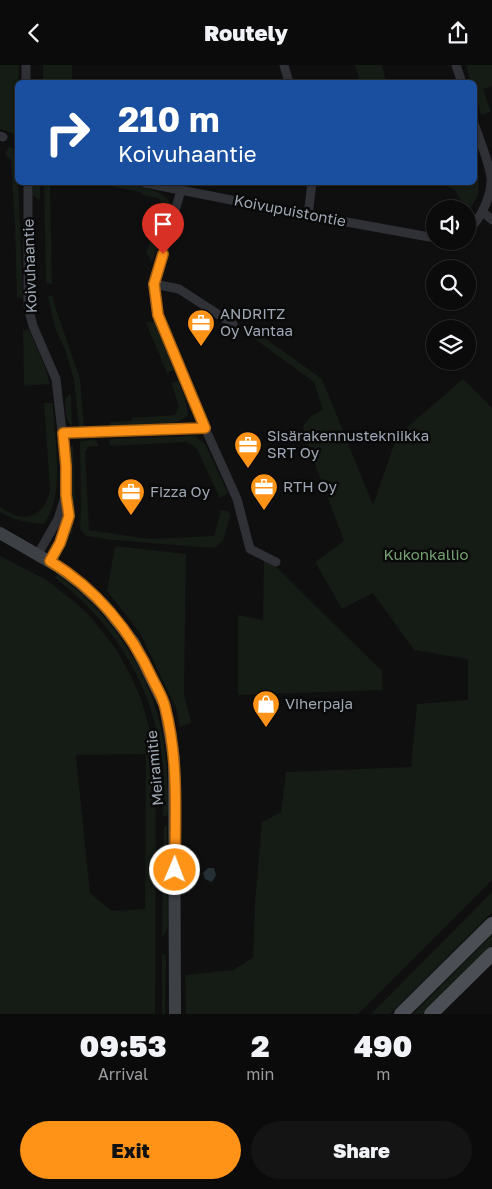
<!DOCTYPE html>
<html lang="en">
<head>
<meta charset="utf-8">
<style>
  :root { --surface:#0b0b0c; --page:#141415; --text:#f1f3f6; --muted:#9a9b9d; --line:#2b2b2d; --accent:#ff9318 }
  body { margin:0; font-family:"Golos Text",sans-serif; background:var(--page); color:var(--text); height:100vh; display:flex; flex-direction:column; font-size:19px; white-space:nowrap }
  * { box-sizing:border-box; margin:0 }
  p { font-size:16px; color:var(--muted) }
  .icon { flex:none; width:28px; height:28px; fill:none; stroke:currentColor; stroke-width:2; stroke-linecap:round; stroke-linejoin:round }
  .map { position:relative; height:949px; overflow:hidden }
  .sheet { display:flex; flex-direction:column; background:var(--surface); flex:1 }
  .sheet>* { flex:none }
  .top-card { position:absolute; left:15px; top:15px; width:462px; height:105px; border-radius:8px; box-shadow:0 1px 4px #0004,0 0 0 1px var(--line); background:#1a4fa0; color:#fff; overflow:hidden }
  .tools { position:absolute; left:426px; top:135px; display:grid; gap:10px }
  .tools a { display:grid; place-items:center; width:50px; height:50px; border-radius:50%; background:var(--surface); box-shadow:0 1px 4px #0004,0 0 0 1px var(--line); font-size:25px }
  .pin { position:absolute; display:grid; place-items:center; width:42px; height:42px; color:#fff; margin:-51px -21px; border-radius:50% 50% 50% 0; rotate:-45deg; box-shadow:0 0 5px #0007 }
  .pin .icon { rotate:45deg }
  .me { position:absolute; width:55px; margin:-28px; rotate:1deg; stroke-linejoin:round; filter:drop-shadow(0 0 4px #0008) }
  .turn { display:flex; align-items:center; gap:18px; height:105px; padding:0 20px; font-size:22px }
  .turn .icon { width:65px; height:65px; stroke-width:2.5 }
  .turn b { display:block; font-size:35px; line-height:42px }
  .eta { display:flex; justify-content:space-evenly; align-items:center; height:85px; text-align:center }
  .eta b { font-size:30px; font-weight:800; line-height:35px }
  .action { display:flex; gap:10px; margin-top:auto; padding:10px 20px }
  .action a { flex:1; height:58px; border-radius:30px; background:var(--accent); color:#111; font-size:20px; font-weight:800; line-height:58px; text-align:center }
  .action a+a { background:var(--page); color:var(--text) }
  header { display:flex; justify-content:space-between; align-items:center; height:65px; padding:0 20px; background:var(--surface); font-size:22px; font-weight:800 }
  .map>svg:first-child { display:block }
</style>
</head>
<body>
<header><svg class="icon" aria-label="back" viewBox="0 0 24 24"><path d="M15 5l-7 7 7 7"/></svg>Routely<svg class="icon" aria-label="share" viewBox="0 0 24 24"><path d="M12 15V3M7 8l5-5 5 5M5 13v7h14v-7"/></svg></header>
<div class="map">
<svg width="492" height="949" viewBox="0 0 492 949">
  <rect width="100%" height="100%" fill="#0f0f10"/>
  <path fill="#151b15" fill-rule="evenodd" d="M 0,0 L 19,0 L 17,70 L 0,64 Z
    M 43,0 L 72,0 L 72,17 L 43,17 Z
    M 355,0 L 382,0 L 386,17 L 360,17 Z
    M 466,0 L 492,0 L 492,21 L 483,24 L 491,47 L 481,50 L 475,27 L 475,18 L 471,17 Z
    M 9,81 L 15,85 L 17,89 L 23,233 L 17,232 L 15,161 L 11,95 L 5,89 Z
    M 475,111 L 479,111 L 478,129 L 470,145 L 460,134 L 455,125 L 441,118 L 475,118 Z
    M 33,118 L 40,118 L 40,135 L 33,131 Z
    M 44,118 L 50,118 L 52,219 L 46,218 Z
    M 96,118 C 117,117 158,120 171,138 L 169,151 L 152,197 L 146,188 L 162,145 L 160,134 L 143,130 L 140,127 Z
    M 48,231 L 53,231 L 55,241 L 80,314 L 84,363 L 79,362 L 74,315 L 66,287 L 55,263 Z
    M 149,257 L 155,257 L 174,305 L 167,308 L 146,258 Z
    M 248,261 L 322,314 L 373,440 L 397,371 L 463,314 L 492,343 L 492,815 L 358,949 L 186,949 L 185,910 L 233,905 L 253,893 L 255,838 L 262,757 L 281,747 L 286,707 L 411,702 L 417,639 L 468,635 L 468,594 L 414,585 L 373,528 L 342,544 L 315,497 L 344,476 L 305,373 L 303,361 L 311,351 L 323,345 L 314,317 L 249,270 Z
    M 23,265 L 29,265 L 45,302 L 50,319 L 24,321 Z
    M 178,315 L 185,333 L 188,350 C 171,367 134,362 110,362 L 110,357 L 132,356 L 132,353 L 175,350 L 179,341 L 171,318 Z
    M 69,330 L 71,330 L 72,361 C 64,355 66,343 65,334 Z
    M 44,338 L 53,338 C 54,376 66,427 44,459 C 27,458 14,455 0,447 L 0,442 C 5,445 10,448 15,450 C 34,457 47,442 50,425 Z
    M 195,371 L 205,379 L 228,428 L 220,433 L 197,384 L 193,380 L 185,377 L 110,381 L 109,374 Z
    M 93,374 L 96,376 L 99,381 L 88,382 L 85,387 L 89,465 L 149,474 L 214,471 L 221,445 L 228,446 L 230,451 L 223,476 L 214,483 L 113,475 L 86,471 L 80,464 L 81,446 L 80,377 Z
    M 73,379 L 75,448 L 72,469 L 69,468 L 72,449 L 69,384 Z
    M 115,481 L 186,489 L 184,629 L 191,658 L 180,662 L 176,643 L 140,568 L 107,526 Z
    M 0,491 L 45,514 L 76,538 L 90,551 L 116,584 L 130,609 L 141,634 L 156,686 L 155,949 L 0,949 ZM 146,689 L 145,844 L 112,846 L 90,828 L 76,690 Z
    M 264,494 L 275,501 L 382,606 L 383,625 L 238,630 L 238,550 L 263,555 Z
    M 57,509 C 123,557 166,631 167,713 C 168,725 170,740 167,751 L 163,751 C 163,735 165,717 163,701 C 155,625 116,558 55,513 Z
    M 164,761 L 167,761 L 168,861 L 165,868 L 162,872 Z
    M 492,827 L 492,847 L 390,949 L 371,949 Z
    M 492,870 L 492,880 L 423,949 L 413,949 Z
    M 162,888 L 166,892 L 165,949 L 162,949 Z"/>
  <path fill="#253035" d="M 208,803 L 214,803 L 216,810 L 212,817 L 205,814 L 203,808 Z"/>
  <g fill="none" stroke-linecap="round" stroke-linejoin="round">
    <path stroke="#303136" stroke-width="9" d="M 284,0 L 289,18
      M 456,0 L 462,18
      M 26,18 L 26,0
      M 0,71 L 3,72
      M 28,118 L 28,241 L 33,261 L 56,314 L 66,401 L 68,457 L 60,478 L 50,496
      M 145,118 L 308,150 L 435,173
      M 181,125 L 154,219 L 158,250 L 205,363 L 237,434 L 250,484 L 276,497
      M 483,147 L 492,155
      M 308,150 L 312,118
      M 468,164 C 481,156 492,128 491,113 C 489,97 480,76 475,61
      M 154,219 L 179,224 L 233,259
      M 63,368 L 205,363
      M 38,489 L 58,454 L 65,432"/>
    <path stroke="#3d4146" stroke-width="12" d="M 0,468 L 57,501 L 80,518 L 104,540 L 134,578 L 165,641 L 174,693 L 175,949"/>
    <path stroke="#4b4f55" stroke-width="14" d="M 401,949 L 492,859
      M 431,949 L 492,889"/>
  </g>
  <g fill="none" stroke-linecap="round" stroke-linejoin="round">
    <g stroke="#a66010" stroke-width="12">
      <path id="route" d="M 163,189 L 154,219 L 158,250 L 205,363 L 63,368 L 66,401 L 66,430 L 69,451 L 60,478 L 50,496 C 96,524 131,566 153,615 C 157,623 163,633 165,642 C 179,695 175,751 175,805"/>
    </g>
    <use href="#route" stroke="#ff9318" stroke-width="9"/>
  </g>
  <defs>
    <g id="office-pin" transform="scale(1.4375)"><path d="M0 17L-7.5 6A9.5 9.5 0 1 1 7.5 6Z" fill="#ff9318" stroke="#0a0a0b"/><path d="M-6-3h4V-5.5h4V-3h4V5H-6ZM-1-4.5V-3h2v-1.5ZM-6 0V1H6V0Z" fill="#fff"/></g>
    <g id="shop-pin" transform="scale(1.4375)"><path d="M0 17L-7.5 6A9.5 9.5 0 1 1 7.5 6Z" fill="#ff9318" stroke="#0a0a0b"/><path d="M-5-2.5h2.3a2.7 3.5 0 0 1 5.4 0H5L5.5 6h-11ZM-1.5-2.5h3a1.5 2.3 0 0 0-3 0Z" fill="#fff"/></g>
  </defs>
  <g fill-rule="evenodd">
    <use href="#office-pin" x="201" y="258"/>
    <use href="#office-pin" x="248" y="380"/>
    <use href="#office-pin" x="264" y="422"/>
    <use href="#office-pin" x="131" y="427"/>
    <use href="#shop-pin" x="266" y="639"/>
  </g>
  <g text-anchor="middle" stroke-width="5" stroke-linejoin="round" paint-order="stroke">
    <g font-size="15" fill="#9ea7b3" stroke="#0a0a0b">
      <text transform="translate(290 146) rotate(11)" y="5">Koivupuistontie</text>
      <text transform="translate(30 201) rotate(-92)" y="5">Koivuhaantie</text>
      <text transform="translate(155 703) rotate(-95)" y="5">Meiramitie</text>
    </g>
    <g font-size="15" fill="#9ea7b3" stroke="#0a0a0b" text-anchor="start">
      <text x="220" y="254">ANDRITZ<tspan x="220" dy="17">Oy Vantaa</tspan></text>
      <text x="267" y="376">Sisärakennustekniikka<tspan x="267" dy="17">SRT Oy</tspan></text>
      <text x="283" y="427">RTH Oy</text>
      <text x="150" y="432">Fizza Oy</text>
      <text x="285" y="644">Viherpaja</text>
    </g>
    <g font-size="15" fill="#76a073" stroke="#0a0a0b">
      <text x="426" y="495">Kukonkallio</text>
    </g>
  </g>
</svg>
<div class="tools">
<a><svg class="icon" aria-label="sound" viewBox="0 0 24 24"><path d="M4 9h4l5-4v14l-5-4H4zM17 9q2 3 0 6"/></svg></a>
<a><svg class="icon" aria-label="search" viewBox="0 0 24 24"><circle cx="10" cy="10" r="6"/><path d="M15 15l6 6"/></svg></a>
<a><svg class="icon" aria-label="layers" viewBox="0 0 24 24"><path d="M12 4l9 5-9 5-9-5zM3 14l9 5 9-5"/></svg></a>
</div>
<div class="pin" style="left:163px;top:189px;background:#d93025"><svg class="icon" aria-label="arrive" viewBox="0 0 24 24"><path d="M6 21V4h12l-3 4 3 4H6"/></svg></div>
<svg class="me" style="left:175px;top:805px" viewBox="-20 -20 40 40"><circle r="17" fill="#ff9318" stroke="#fff" stroke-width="3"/><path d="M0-11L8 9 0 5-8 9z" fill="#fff"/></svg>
<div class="top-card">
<div class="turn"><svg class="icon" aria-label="right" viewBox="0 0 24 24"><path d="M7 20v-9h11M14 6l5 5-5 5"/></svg><div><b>210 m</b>Koivuhaantie</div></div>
</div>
</div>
<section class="sheet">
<div class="eta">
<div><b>09:53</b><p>Arrival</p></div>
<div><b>2</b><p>min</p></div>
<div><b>490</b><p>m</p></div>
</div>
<div class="action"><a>Exit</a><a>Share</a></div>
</section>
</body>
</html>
